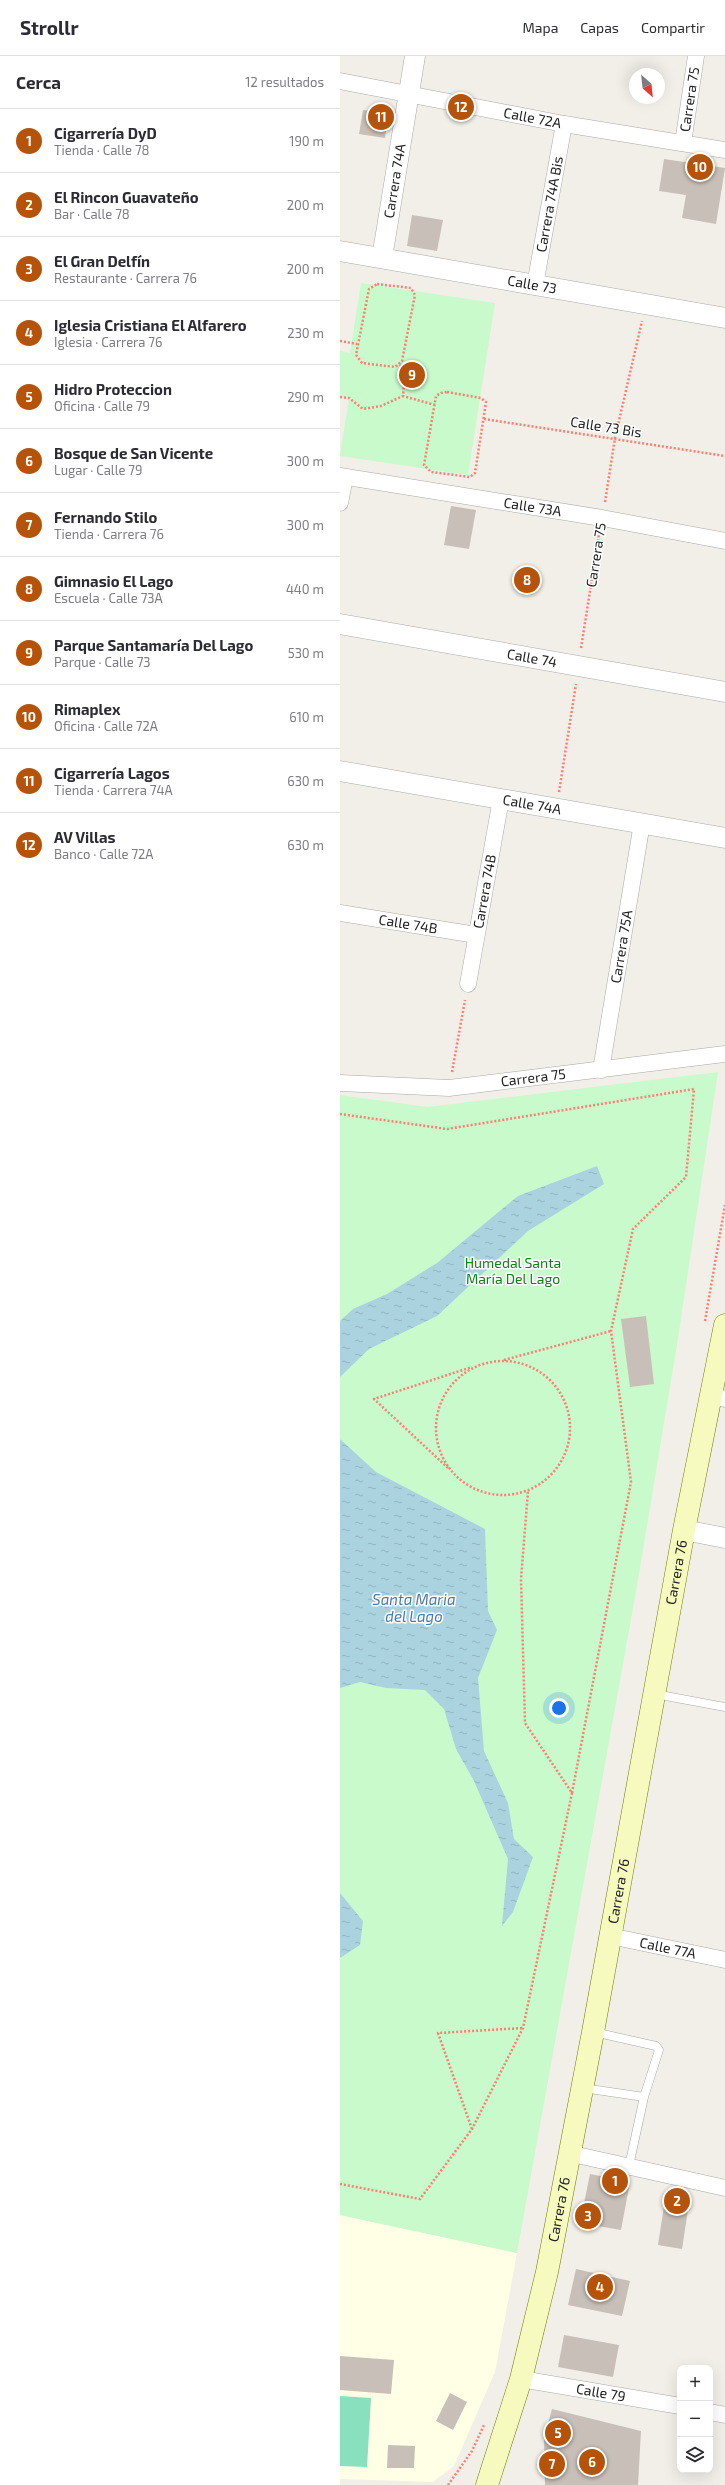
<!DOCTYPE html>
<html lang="es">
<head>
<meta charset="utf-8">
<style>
	:root { --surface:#fff; --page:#f2f2f3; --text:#2b2b33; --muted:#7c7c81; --line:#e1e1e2; --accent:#b45309 }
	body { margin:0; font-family:"Exo 2",sans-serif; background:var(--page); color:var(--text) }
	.controls { position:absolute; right:12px; bottom:12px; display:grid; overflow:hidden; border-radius:8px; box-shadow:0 4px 16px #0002 }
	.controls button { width:36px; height:36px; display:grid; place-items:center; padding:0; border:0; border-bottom:1px solid var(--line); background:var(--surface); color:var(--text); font:20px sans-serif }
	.compass { position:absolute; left:289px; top:12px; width:36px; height:36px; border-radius:50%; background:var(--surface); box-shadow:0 4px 16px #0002; rotate:153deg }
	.you { position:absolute; left:219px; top:1652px; width:14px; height:14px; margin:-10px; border:3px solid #fff; border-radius:50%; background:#1a73e8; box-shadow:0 0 0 6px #1a73e833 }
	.badge { display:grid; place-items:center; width:26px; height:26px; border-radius:50%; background:var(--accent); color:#fff; font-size:13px; font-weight:700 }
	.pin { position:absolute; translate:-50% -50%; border:2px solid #fff; box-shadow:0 1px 4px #0006 }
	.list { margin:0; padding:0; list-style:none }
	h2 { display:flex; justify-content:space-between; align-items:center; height:52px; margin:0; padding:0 16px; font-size:17px }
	h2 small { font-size:13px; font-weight:400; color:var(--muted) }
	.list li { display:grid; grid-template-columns:26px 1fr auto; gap:12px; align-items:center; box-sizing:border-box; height:64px; padding:0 16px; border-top:1px solid var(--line) }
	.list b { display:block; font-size:15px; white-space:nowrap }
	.list p { margin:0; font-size:13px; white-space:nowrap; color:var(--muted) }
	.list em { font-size:13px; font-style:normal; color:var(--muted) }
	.icon { flex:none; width:22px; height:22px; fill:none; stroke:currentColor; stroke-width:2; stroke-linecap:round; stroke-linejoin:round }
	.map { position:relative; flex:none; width:385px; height:2429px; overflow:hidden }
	header { display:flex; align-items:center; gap:24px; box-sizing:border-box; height:56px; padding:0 20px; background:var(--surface); border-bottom:1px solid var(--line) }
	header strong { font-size:19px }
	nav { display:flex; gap:22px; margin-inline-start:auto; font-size:14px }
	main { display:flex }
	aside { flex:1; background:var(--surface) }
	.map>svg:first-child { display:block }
	.education { fill:#ffffe5 }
	.park { fill:#c8facc }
	.pitch { fill:#88e0be }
	.water { fill:url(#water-ripples) }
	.building { fill:#c7bfb8 }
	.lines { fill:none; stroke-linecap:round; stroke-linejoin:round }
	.service-casing { stroke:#a9a9a9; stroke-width:9 }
	.minor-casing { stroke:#a9a9a9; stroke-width:17 }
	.tertiary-casing { stroke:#a9a9a9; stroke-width:21 }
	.secondary-casing { stroke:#707d05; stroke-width:23 }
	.path { stroke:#fa8072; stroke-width:2.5; stroke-dasharray:2 2; stroke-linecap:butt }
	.service { stroke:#fff; stroke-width:8 }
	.minor { stroke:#fff; stroke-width:16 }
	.tertiary { stroke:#fff; stroke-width:20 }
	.secondary { stroke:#f7fabf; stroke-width:22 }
	.labels { text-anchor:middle; stroke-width:3; stroke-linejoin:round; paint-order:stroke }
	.street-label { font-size:14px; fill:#222; stroke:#fff }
	.park-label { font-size:14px; fill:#0c8416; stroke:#fff }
	.water-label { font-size:15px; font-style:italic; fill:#4a7aab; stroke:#fff }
</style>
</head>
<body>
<header>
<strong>Strollr</strong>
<nav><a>Mapa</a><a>Capas</a><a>Compartir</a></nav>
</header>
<main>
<aside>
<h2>Cerca<small>12 resultados</small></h2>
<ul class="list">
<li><span class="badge">1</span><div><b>Cigarrería DyD</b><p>Tienda · Calle 78</p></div><em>190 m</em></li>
<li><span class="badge">2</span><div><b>El Rincon Guavateño</b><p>Bar · Calle 78</p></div><em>200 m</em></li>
<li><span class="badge">3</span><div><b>El Gran Delfín</b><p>Restaurante · Carrera 76</p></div><em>200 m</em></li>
<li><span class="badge">4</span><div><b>Iglesia Cristiana El Alfarero</b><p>Iglesia · Carrera 76</p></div><em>230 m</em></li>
<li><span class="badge">5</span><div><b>Hidro Proteccion</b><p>Oficina · Calle 79</p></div><em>290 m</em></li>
<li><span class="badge">6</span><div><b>Bosque de San Vicente</b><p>Lugar · Calle 79</p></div><em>300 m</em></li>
<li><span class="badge">7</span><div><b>Fernando Stilo</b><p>Tienda · Carrera 76</p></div><em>300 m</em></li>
<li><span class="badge">8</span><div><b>Gimnasio El Lago</b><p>Escuela · Calle 73A</p></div><em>440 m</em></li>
<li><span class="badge">9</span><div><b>Parque Santamaría Del Lago</b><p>Parque · Calle 73</p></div><em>530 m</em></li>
<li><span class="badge">10</span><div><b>Rimaplex</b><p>Oficina · Calle 72A</p></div><em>610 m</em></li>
<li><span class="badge">11</span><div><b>Cigarrería Lagos</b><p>Tienda · Carrera 74A</p></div><em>630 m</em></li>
<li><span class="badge">12</span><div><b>AV Villas</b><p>Banco · Calle 72A</p></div><em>630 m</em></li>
</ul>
</aside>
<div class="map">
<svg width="385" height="2429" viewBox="0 0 385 2429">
	<defs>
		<pattern id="water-ripples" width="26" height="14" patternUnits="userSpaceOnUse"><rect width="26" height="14" fill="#aad3df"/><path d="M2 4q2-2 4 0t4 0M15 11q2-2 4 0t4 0" fill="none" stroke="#92b5bf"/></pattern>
	</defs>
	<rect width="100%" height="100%" fill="#f2efe9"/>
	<path class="education" d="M0,2159l177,38 -22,119 -41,94 -21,16 -93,-3z"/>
	<path class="park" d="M21,227l134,20 -27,172 -128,-19 9,-58 -9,-1v-46l10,2z
		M378,1016l-41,273 -40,241 -120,667 -177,-38v-1120l87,12z"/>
	<path class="pitch" d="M0,2340l31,2 -4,69 -27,-1z"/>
	<path class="water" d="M257,1110l7,18 -76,47 -91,85 -68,33 -29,28v-56l13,-12 34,-15 50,-31 81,-67z
		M0,1383l36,33 109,57 3,82 9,19 -19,48 6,73 24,52 6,36 19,18 -20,55 -11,14 6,-67 -34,-78 -18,-32 -12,-40 -19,-19 -39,-2 -26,-6 -20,6z
		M0,1837l23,28 -3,24 -20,13z"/>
	<path class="building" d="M23,54l25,3 -3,25 -26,-4z
		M324,103l61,9 -9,56 -34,-6 4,-23 -27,-4z
		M72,159l31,5 -6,31 -30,-5z
		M111,450l25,4 -7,39 -25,-4z
		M306,1260l8,68 -24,3 -9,-68z
		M250,2118l40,8 -9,48 -41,-7z
		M326,2137l24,4 -8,52 -24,-4z
		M236,2213l54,12 -8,35 -54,-11z
		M224,2279l55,10 -6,32 -55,-10z
		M0,2300l54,4 -3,34 -51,-4z
		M110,2337l17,9 -14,28 -17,-9z
		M212,2353l89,22 -3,54h-93l-1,-46z
		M48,2389l27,1 -1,22h-27z"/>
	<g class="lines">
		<g class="service-casing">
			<path id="service" d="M315,1638l70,13
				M243,2032l61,9 15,-47 -3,-4 -62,-14
				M289,2110l15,-69"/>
		</g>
		<g class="minor-casing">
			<g id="minor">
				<path id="s1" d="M0,25l224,43 161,26"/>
				<path id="s2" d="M343,87l13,-87"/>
				<path id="s3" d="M195,229l29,-161"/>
				<path id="s4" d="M0,420l262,42 123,23"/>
				<path d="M0,447l5,-26"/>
				<path id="s5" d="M0,857l136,22"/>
				<path id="s6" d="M128,928l33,-185"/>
				<path id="s7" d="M261,1014l41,-247"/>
				<path id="s8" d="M0,1027l109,5 276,-34"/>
				<path d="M370,1340l15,3"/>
				<path id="s9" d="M270,1880l115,24"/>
				<path d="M228,2097l157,35"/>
				<path id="s10" d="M181,2323l159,27"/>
				<path d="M370,2356l15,3"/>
			</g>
		</g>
		<g class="tertiary-casing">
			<g id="tertiary">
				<path id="s11" d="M0,195l385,67"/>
				<path id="s12" d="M42,202l33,-202"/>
				<path id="s13" d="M0,568l385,68"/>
				<path id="s14" d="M0,715l385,67"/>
				<path d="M344,1474l41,8"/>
			</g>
		</g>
		<g class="secondary-casing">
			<g id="secondary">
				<path id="s15" d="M147,2429l34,-106 26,-107 46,-240 91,-502 41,-205"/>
			</g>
		</g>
		<path class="path" d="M37,228l34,4 4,7 -13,66 -7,6 -33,-4 -6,-8 13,-66z
			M0,285l17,3
			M60,309l5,7 -2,24 32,9
			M107,336l34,6 5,4 -11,71 -5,4 -39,-5 -7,-7 12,-69 5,-3z
			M0,341l9,1 14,11 18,-3 22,-10
			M144,363l241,37
			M265,446l10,-64 27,-117
			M241,592l18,-114
			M219,736l17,-108
			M112,1016l13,-72
			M0,1058l107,15 247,-40 -8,88 -53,52 -22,102 20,151 -59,311 -47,-70 -4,-144 7,-88
			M365,1265l20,-116
			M164,1304l107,-29
			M96 1372a67 67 0 1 1 134 0a67 67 0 1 1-134 0Z
			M108,1412l-74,-69 98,-32
			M132,2073l-34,-96 85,-5
			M0,2128l80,15 52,-70 51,-101 49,-235
			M108,2429l24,-34 12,-26"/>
		<use href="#service" class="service"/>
		<use href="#minor" class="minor"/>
		<use href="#tertiary" class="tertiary"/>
		<use href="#secondary" class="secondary"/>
	</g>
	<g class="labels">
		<g class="street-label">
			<text dy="5" stroke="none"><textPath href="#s2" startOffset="44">Carrera 75</textPath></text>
			<text dy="5" stroke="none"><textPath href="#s1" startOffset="196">Calle 72A</textPath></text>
			<text dy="5" stroke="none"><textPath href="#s12" startOffset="78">Carrera 74A</textPath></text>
			<text dy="5" stroke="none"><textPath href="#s3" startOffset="82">Carrera 74A Bis</textPath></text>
			<text dy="5" stroke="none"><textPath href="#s11" startOffset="195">Calle 73</textPath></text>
			<text transform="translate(266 371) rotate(9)" y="5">Calle 73 Bis</text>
			<text dy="5" stroke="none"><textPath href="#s4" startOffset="195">Calle 73A</textPath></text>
			<text transform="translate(256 499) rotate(-81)" y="5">Carrera 75</text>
			<text dy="5" stroke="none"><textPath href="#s13" startOffset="195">Calle 74</textPath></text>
			<text dy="5" stroke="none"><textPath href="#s14" startOffset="195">Calle 74A</textPath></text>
			<text dy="5" stroke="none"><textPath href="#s6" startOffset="94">Carrera 74B</textPath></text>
			<text dy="5" stroke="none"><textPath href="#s5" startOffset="69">Calle 74B</textPath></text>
			<text dy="5" stroke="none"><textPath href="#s7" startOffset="125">Carrera 75A</textPath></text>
			<text dy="5" stroke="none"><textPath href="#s8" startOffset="194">Carrera 75</textPath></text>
			<text dy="5" stroke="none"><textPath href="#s15" startOffset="933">Carrera 76</textPath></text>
			<text dy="5" stroke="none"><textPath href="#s15" startOffset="609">Carrera 76</textPath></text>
			<text dy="5" stroke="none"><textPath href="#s9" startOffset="59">Calle 77A</textPath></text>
			<text dy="5" stroke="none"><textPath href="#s15" startOffset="285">Carrera 76</textPath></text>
			<text dy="5" stroke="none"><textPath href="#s10" startOffset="81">Calle 79</textPath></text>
		</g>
		<g class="park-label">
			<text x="173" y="1212">Humedal Santa<tspan x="173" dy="16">María Del Lago</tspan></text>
		</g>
		<g class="water-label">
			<text x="74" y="1549">Santa Maria<tspan x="74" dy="17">del Lago</tspan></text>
		</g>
	</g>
</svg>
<div class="controls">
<button>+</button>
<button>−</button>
<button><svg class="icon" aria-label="layers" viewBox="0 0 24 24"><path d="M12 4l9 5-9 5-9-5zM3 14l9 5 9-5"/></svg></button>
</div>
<svg class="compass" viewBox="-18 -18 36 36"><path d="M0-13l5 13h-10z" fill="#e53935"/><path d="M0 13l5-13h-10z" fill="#7c7c81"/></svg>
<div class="you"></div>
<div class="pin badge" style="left:275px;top:2125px">1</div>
<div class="pin badge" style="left:337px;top:2145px">2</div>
<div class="pin badge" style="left:248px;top:2160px">3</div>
<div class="pin badge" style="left:260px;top:2231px">4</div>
<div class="pin badge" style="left:218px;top:2377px">5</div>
<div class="pin badge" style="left:252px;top:2406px">6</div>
<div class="pin badge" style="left:212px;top:2408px">7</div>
<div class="pin badge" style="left:187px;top:524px">8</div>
<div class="pin badge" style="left:72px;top:319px">9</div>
<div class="pin badge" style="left:360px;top:111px">10</div>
<div class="pin badge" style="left:41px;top:61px">11</div>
<div class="pin badge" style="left:121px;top:51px">12</div>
</div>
</main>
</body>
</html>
